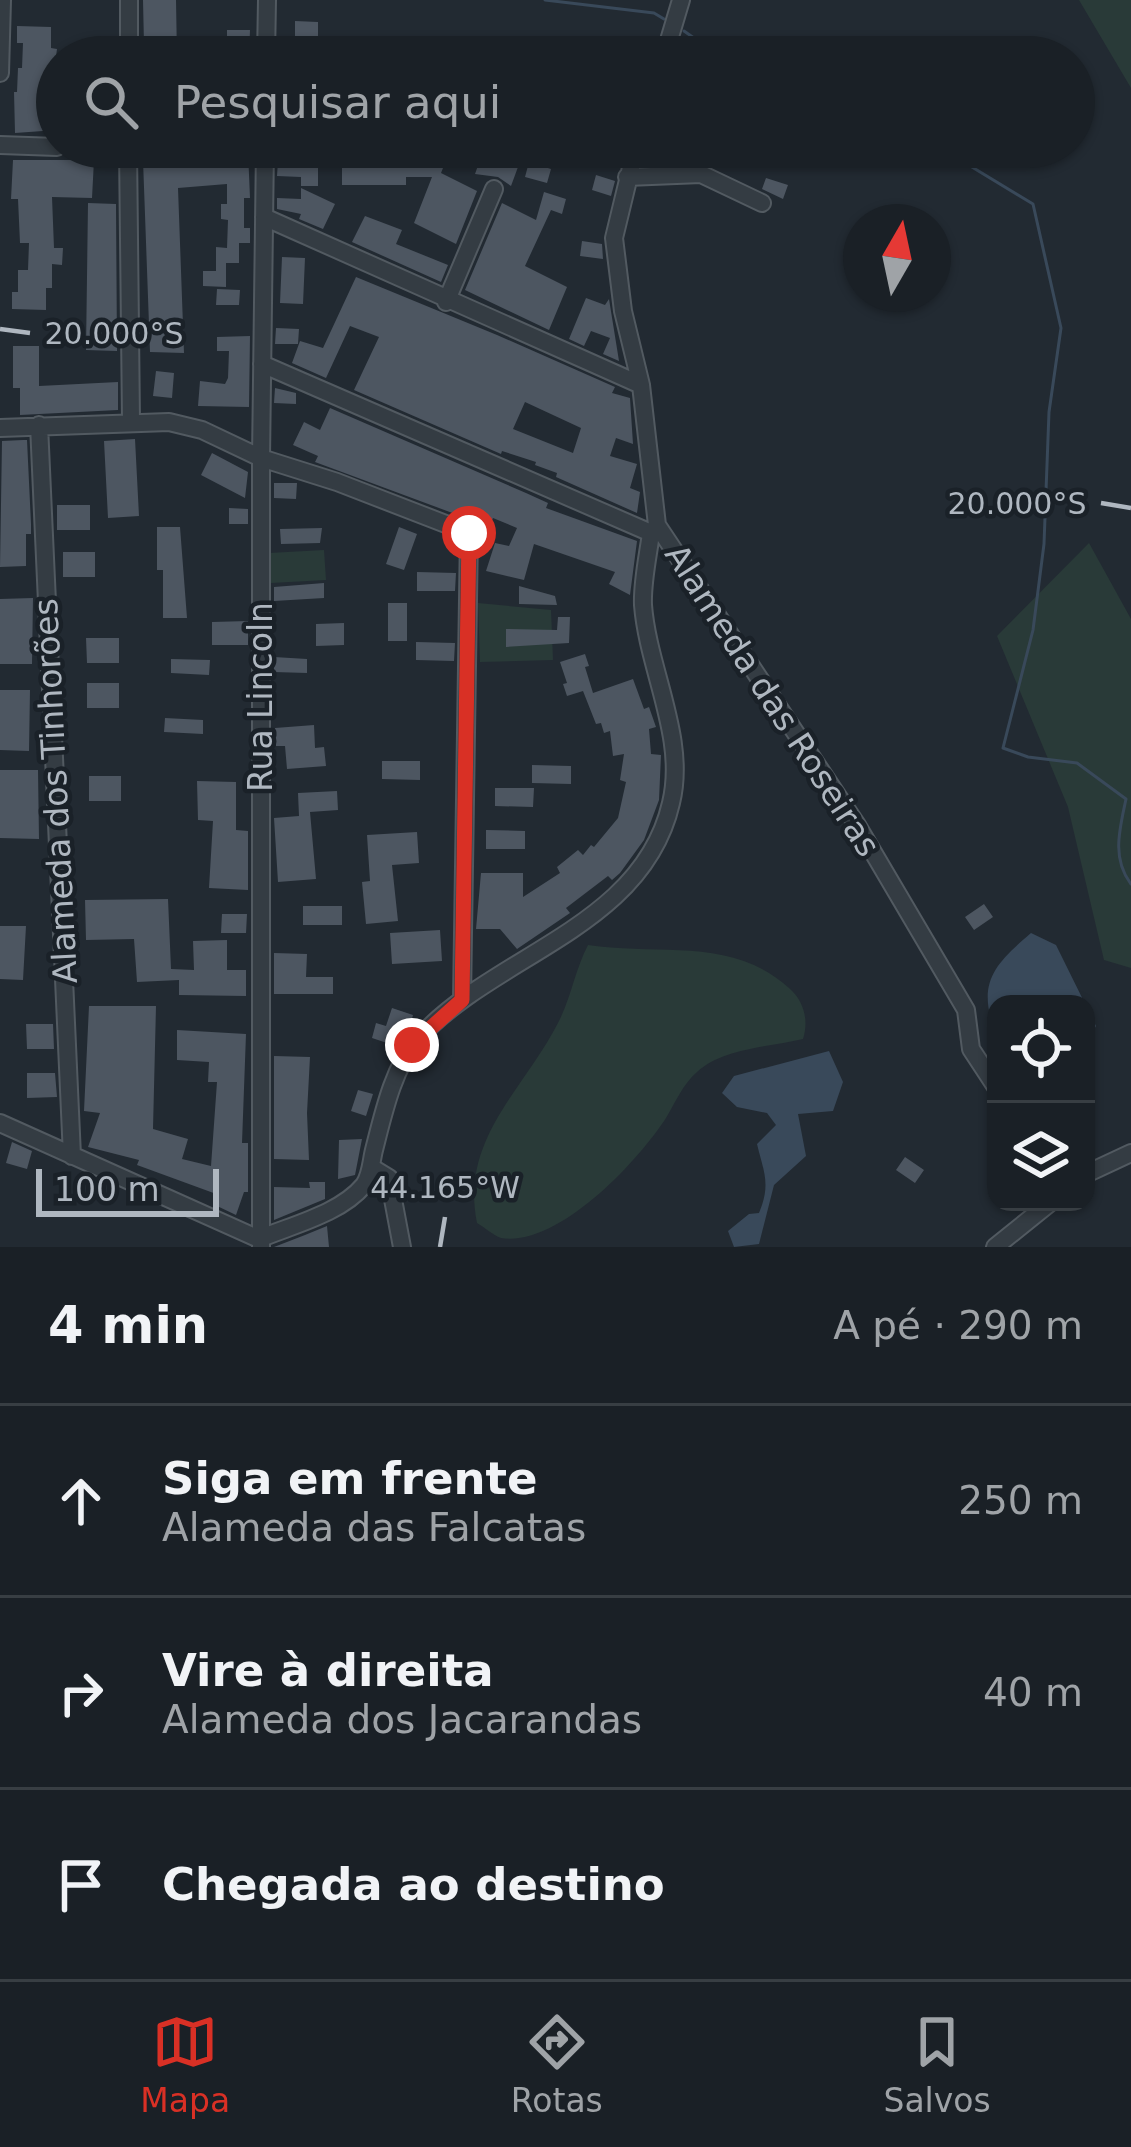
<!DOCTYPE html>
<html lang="pt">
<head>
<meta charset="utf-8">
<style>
	:root { --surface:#1a2026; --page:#23282e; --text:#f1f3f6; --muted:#9fa3a7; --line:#383e43; --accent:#d93025 }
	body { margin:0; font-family:"DejaVu Sans",sans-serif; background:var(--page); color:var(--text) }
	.controls { position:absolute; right:36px; bottom:36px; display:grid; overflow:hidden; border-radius:24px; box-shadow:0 3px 9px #0004 }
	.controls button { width:108px; height:108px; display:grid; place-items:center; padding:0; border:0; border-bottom:3px solid var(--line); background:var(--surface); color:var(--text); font:60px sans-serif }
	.compass { position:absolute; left:843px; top:204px; width:108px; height:108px; border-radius:50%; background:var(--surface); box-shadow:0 3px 9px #0004; rotate:9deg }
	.scale { position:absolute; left:36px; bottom:30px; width:183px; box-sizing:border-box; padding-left:12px; border:6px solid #afb7c0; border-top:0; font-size:33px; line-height:42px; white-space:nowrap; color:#afb7c0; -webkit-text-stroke:9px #1a2128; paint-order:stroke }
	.stop { position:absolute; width:36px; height:36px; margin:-27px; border:9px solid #d93025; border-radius:50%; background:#fff }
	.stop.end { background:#d93025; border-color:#fff; box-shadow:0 3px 12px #0008 }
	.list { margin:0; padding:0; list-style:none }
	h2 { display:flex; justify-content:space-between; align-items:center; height:156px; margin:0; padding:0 48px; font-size:51px }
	h2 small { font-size:39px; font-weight:400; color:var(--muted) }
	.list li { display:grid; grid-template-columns:78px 1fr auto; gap:36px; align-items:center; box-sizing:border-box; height:192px; padding:0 48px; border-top:3px solid var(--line) }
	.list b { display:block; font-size:45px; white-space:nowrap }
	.list p { margin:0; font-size:39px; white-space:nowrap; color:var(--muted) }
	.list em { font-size:39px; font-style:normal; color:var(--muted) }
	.icon { flex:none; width:66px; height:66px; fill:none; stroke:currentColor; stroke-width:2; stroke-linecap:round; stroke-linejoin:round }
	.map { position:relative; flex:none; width:1131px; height:1247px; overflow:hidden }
	.search { position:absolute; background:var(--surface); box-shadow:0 3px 9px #0004; left:36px; right:36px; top:36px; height:132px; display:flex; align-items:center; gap:30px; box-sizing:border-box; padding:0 42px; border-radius:66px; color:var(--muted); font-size:45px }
	.sheet { height:732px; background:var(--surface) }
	nav { display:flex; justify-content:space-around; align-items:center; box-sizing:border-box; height:168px; border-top:3px solid var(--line); background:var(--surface); font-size:33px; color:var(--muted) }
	nav a { display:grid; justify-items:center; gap:6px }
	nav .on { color:var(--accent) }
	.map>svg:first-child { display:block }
	.green { fill:#293a38 }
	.water { fill:#39495a }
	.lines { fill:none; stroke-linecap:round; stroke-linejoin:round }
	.stream { stroke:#39495a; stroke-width:3 }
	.building { fill:#4d5661; fill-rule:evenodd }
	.minor-casing { stroke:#525a61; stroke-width:20 }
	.minor { stroke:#343c43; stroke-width:16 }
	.route { stroke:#d93025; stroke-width:15 }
	.ticks { fill:none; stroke:#afb7c0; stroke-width:4.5 }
	.labels { text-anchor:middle; stroke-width:9; stroke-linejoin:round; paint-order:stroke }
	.street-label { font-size:33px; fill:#afb7c0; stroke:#1a2128 }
	.ticks-label { font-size:30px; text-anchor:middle; fill:#afb7c0; stroke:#1a2128; stroke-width:9; stroke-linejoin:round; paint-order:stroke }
</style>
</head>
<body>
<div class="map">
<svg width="1131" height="1247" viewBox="0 0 1131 1247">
	<rect width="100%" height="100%" fill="#222a32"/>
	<path class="green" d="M1079,0h52v88z
		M1089,543l42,76v349l-27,-8 -36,-153 -71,-171z
		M324,550l2,30 -55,3 -2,-30z
		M478,603l73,7 2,50 -73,2z
		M588,945c71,11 144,-9 201,43 15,13 20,32 14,51 -33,8 -80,9 -106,33 -14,12 -22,31 -31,46 -28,43 -107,129 -165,120 -8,-3 -17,-11 -24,-15 -17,-84 46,-132 81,-200 13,-25 17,-53 30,-78z"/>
	<path class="water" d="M1031,933l25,12 40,81 -10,17v-39h-90v30c-20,-51 -2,-69 35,-101z
		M829,1051l14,31 -10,29 -35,3 8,42 -32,29 -15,59 -25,3 -6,-16 21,-17 10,-1c12,-29 5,-40 -2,-69l19,-19 -9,-12 -30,-6 -15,-14 12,-17z"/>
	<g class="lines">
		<path class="stream" d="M545,0l109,13 10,6
			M684,31l37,26
			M939,147l94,57 28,124 -12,84 -5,132 -11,86 -30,118 25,9 49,6 49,36c-6,29 -15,59 5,85"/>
	</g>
	<path class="building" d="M143,0h33l1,57h-29v-12h-4z
		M295,21l23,1v15l-23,-1z
		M17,26l34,1v21l6,1 -6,44h6v37l-42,3 -1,-41h3l1,-24h4l1,-25h-6z
		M227,30h23l-1,27h-16v-12h-6z
		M567,147l23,2 -4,14 -22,-6z
		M235,151h13l2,47h-6v30h6v15h-11v20h-13v24l-23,-1v-15h13v-24l11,1 1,-28 -7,-1v-15h6v-20l-49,4 6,165 -34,-1 -7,-192h80z
		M410,151h17v9l16,8 -2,5 36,18 -21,53 -42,-21 18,-46h-26v8h-64v-27h68z
		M301,157h17v29h-17v-9l-24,-1 1,-15h23z
		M481,157l37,10 -7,19 -13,-9 -23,-3z
		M13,160h81l-2,38 -40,-1 2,51h9l-1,17 -10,-1v24h-6v22l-34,-1v-17h6v-22h10l1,-27h-9l-2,-44h-7z
		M529,162l22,7 -4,14 -22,-6z
		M596,175l19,6 -4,15 -19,-6z
		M766,178l22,7 -5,14 -21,-10z
		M301,188l34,16 -12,25 -24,-10 2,-5 -24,-5v-11l24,1z
		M544,192l22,7 -4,15 -11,-4 -26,56 42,21 -18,43 -84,-40 37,-87 34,17z
		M88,203l28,1 1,147 -31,-1z
		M365,216l37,14 -6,14 52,21 -7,17 -89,-40z
		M582,241l20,3 1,15 -23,-3z
		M282,257l23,1 -2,46 -23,-1z
		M356,277l141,58 118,52 -3,6 18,5 3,46 -17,-6 -6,18 27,8 -7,24 10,4 -3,21 -81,-36 1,-4 -22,-8 1,-3 -34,-11 -1,3 -147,-64 25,-53 -29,-11 -24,52 -34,-15 8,-22 23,7zM525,402l56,26 -8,25 -60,-24z
		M217,289l23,1 -1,15h-23z
		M586,298l19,7 4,-6 10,62 -16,-7 7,-16 -19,-7 -7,15 -15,-7z
		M276,328l23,1 -1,15h-23z
		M250,336l-1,71 -51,-1 2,-25 25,3 3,-6 1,-27h-12v-14z
		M13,346h26v40l79,-4v28l-98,5v-27h-7z
		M156,371l18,2 -2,25 -19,-2z
		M275,388l21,5v11l-22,-1z
		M330,408l196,85 22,10 -2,5 91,33 -7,54 -21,-11 6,-12 -81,-28 -10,36 -38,-9 9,-28 14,3 8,-18 -24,-10 -5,12 -14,-9 -159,-59 3,-6 -25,-11 11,-23 16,8z
		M135,439l4,77 -31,2 -4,-77z
		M23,440h4l4,84v10h-5v32l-26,1 2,-126z
		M212,453l36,19 -3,26 -44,-23z
		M274,483h23l-1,16 -22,-1z
		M57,505h33v25h-33z
		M229,508l19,1v15h-19z
		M157,527h23l7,91h-24v-48h-6z
		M399,527l18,7 -13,36 -18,-6z
		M322,528l-2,15 -39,1 -1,-15z
		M63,552h32v25h-32z
		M417,572l39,1 -1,18h-38z
		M324,583v15l-50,3v-14z
		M519,586l36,10 2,9 -38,-1z
		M33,598l-1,66h-32v-65z
		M388,603h19v38h-19z
		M558,617h12l-1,26 -63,4v-18l51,1z
		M248,621v24h-36v-23z
		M344,623v22l-28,1v-22z
		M86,638h33v25h-32z
		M416,642l39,1 -1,18 -38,-1z
		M585,654l4,12 -4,1 8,26 40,-14 11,30 5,-2 7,20 -7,2 2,25 10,1 -2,45 -15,40 -24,33 -8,7 -4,-4 -42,32 4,5 -53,36 -17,-20h-24l5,-56h42v24l37,-24 -3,-6 21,-17 5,5 8,-10 3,2 24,-29 8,-36 -6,-2 4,-26 -11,2 -3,-25 -6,2 -3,-10 -5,1 -13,-33 -16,5 -4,-12 4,-1 -7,-21z
		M274,657l33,2v14l-33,-1z
		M171,659l39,1 -1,15 -38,-2z
		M87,683h32v25h-32z
		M0,690h30l-1,61 -29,-1z
		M165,718l38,2v14l-39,-2z
		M314,725l1,23 9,-1 2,19 -39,3 -2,-23h-9l-1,-18z
		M382,761h38v19l-38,-1z
		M532,765l39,1v18l-39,-1z
		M0,770h38l1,69 -39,-1z
		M89,776h32v25h-32z
		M197,781l39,1v48l12,1v59l-39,-2 4,-67 -15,-1z
		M495,788h39l-1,19 -38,-1z
		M337,791l1,19 -28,2 6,67 -38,3 -4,-64 25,-2 -1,-23z
		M486,830l39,1v18h-39z
		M417,832l2,31 -27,2 6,56 -32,3 -4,-42 8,-1 -3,-46z
		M168,899l3,70 23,1 -1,-29 34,-1v30h19v26l-67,-1v-15l-42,2 -3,-43 -48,1 -1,-40z
		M984,904l9,13 -19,13 -9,-13z
		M303,906h39v19h-39z
		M222,914h25l-1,19h-25z
		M0,926h26l-3,54 -23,-1z
		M440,930l2,31 -50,3 -2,-31z
		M274,953l33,1 -1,23h27v17h-59z
		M89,1006h67l-3,123 35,10 -6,20 29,7 6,-84h-9l1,-20 -32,-2v-30l69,4 -4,109h6v49h-4l-8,23 -21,-10 4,-10 -82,-30 2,-5 -51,-13 12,-34 -16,-2z
		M392,1008l21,7 -4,15 -10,-3 -6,18 -21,-7 4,-15 10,3z
		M26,1024h27l1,25h-27z
		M274,1056l36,1 -3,56 2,47 -35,-1z
		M27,1073h28l2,24 -30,1z
		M358,1090l15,4 -7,22 -15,-5z
		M362,1139l-7,36 -17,4 1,-39z
		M12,1142l20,9 -5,18 -21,-6z
		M905,1157l19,13 -9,13 -19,-13z
		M309,1182h16v17l-51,21v-33l36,1z
		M327,1226l2,21h-55l31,-12z"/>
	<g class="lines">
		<g class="minor-casing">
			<path id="minor" d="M129,57v-57
				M266,57l1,-57
				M664,57l17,-57
				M0,73l2,-73
				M0,145l57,2
				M72,147h151
				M128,147l3,274
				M636,147l-22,91 9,73 18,74 16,140 200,300 109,185 5,39 25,38
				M627,177l74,-3 61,29
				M264,217l377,168
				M446,302l48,-113
				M262,364l389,169 5,-6
				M39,425l33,731
				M0,428l169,-6 33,8 59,28 76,24 132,51 -7,467
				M0,1123l259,116c33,-14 81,-25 105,-54 7,-10 7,-23 10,-35 9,-35 19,-82 43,-110 76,-86 225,-111 254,-237 16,-65 -23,-133 -28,-198 -1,-23 5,-49 8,-72
				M371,1167l18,11 13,69
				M1086,1174l45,-21
				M261,1246v-788l4,-311
				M995,1247l56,-45"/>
		</g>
		<use href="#minor" class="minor"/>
	</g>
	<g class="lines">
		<path class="route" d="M412,1045l50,-45 7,-467"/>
	</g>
	<path class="ticks" d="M0,329l30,4M1101,503l30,5M440,1247l5,-30"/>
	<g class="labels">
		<g class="street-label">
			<text transform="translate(260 697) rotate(-90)" y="12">Rua Lincoln</text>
			<text transform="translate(773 700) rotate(57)" y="12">Alameda das Roseiras</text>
			<text transform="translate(55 791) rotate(-93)" y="12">Alameda dos Tinhorões</text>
		</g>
	</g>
	<g class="ticks-label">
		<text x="114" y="344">20.000°S</text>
		<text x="1017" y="514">20.000°S</text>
		<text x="445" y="1198">44.165°W</text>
	</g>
</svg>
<div class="controls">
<button><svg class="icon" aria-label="locate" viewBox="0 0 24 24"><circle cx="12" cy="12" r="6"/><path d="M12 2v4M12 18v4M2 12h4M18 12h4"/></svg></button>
<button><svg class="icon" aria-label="layers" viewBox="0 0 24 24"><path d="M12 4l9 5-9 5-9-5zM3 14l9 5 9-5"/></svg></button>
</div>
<svg class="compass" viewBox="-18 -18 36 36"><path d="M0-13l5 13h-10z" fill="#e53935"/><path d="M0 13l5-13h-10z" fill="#9fa3a7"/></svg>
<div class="scale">100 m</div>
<div class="stop" style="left:469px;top:533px"></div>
<div class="stop end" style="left:412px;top:1045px"></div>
<div class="search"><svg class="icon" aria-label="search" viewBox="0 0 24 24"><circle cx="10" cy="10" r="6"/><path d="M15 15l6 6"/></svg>Pesquisar aqui</div>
</div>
<section class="sheet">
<h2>4 min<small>A pé · 290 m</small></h2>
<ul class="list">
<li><svg class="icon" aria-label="ahead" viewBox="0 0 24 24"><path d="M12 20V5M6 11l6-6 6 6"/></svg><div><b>Siga em frente</b><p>Alameda das Falcatas</p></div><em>250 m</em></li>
<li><svg class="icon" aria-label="right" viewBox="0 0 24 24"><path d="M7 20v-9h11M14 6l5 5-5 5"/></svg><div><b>Vire à direita</b><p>Alameda dos Jacarandas</p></div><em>40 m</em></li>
<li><svg class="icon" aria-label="arrive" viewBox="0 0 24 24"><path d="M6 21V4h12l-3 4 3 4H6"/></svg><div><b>Chegada ao destino</b></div></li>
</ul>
</section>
<nav>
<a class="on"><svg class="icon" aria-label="map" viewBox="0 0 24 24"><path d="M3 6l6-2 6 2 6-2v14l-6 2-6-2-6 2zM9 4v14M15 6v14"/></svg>Mapa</a>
<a><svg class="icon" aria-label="directions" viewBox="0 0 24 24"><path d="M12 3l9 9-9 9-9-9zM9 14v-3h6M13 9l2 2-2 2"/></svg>Rotas</a>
<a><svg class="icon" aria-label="saved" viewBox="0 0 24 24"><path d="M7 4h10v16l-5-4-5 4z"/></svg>Salvos</a>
</nav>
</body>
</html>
